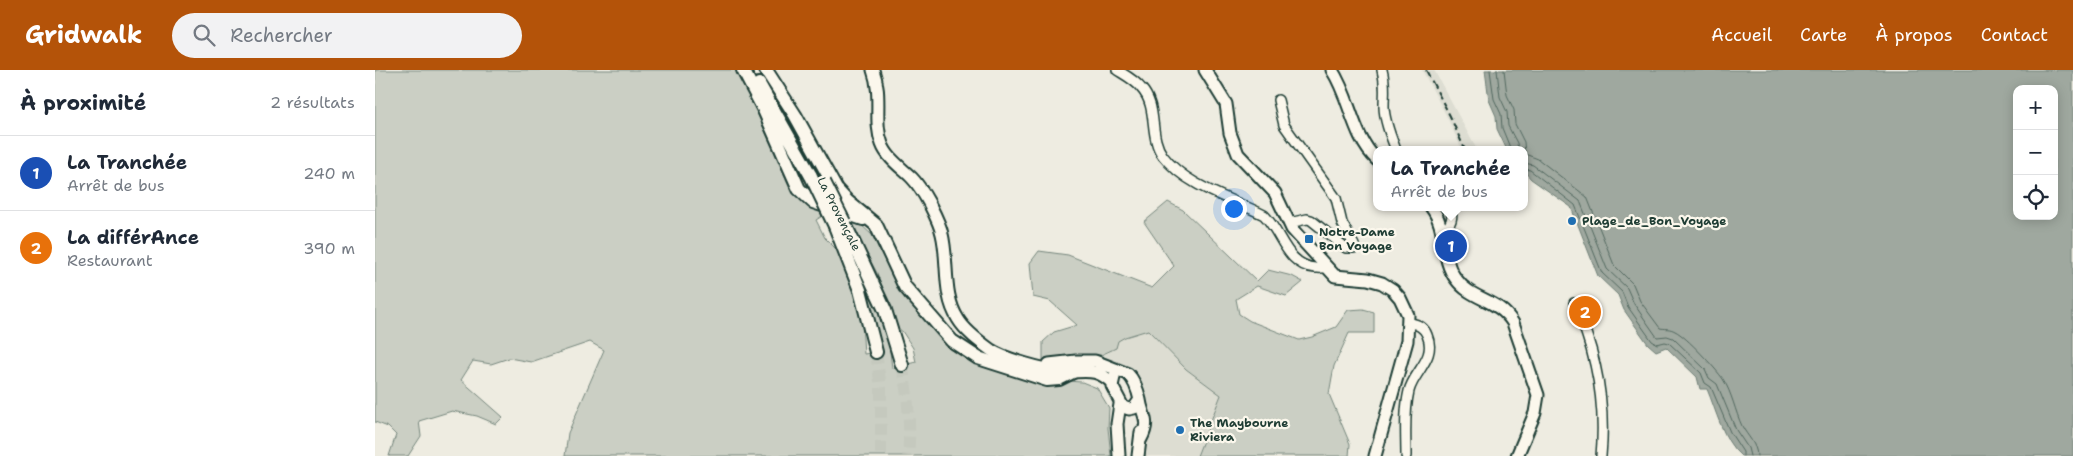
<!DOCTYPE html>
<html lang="fr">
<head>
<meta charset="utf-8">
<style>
	:root { --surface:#fff; --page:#f2f2f3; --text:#1f2937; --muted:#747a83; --line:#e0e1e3; --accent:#b45309 }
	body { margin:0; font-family:"Shantell Sans",sans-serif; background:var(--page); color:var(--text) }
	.controls { position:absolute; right:15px; top:15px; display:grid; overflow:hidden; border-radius:10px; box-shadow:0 2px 12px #0003 }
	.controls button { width:45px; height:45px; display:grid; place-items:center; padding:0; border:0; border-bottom:1px solid var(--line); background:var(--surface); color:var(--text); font:25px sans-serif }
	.you { position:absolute; left:858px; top:138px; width:18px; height:18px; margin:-12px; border:4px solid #fff; border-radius:50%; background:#1a73e8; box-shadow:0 0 0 8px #1a73e833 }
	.badge { display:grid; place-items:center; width:32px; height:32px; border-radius:50%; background:var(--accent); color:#fff; font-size:16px; font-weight:700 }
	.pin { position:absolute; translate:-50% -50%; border:2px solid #fff; box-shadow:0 1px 5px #0006 }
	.popup { position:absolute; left:998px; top:76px; width:155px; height:65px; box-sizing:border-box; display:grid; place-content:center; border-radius:10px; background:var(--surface); filter:drop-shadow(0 1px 4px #0005); font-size:16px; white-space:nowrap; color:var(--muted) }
	.popup b { font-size:19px; color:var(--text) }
	.popup::after { content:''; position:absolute; left:50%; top:100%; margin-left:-10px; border:10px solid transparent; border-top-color:var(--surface) }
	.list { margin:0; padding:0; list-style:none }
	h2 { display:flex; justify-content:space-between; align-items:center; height:65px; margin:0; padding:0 20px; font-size:21px }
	h2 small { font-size:16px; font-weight:400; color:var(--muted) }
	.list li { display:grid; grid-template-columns:32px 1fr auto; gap:15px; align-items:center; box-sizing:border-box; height:75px; padding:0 20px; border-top:1px solid var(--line) }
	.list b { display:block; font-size:19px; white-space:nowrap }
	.list p { margin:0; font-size:16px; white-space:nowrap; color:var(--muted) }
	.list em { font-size:16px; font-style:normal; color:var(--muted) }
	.icon { flex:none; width:28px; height:28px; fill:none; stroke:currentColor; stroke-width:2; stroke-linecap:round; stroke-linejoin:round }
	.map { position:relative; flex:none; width:1698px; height:386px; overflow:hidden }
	header { display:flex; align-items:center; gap:30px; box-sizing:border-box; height:70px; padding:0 25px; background:var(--accent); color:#fff }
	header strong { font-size:24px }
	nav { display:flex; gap:28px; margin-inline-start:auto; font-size:18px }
	.search { width:350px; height:45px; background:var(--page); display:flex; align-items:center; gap:12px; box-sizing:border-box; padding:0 18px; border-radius:28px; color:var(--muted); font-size:19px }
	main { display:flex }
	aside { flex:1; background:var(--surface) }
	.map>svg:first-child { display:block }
	.built { fill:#ddddd2 }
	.green { fill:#cbcfc4; stroke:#75867c }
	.water { fill:#9fa89f; stroke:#6c7d74; fill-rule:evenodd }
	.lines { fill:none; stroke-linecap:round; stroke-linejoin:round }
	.shore { stroke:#52685f; stroke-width:1 }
	.highway-tunnel { stroke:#c5c9be; stroke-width:12; stroke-dasharray:12 6; stroke-linecap:butt }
	.minor-casing { stroke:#1f3d34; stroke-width:12 }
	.major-casing { stroke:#1f3d34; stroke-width:15 }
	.highway-casing { stroke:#1f3d34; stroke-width:16 }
	.minor { stroke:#fbf7ec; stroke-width:9 }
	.major { stroke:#fbf7ec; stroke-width:11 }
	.highway { stroke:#fbf7ec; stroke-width:12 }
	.rail { stroke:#1f3d34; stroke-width:2; stroke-dasharray:8 4; stroke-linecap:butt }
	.highway-bridge-casing { stroke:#1f3d34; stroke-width:16; stroke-linecap:butt }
	.highway-bridge { stroke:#fbf7ec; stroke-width:12 }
	.poi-dot { fill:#1f6fb2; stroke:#fbf7ec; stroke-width:2 }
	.labels { text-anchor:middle; stroke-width:4.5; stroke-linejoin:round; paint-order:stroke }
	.street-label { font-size:12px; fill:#1f3d34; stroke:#fbf7ec }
	.poi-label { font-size:12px; font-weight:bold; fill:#1f3d34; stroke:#fbf7ec; text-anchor:start }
</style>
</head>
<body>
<header>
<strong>Gridwalk</strong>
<div class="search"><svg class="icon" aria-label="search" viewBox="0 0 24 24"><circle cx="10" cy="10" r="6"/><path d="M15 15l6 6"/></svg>Rechercher</div>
<nav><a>Accueil</a><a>Carte</a><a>À propos</a><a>Contact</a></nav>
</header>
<main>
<aside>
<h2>À proximité<small>2 résultats</small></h2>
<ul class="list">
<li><span class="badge" style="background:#1a4fb4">1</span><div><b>La Tranchée</b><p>Arrêt de bus</p></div><em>240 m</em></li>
<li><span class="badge" style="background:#e8710a">2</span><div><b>La différAnce</b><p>Restaurant</p></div><em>390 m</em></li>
</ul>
</aside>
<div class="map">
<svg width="1698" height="386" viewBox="0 0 1698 386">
	<rect width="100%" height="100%" fill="#eeece1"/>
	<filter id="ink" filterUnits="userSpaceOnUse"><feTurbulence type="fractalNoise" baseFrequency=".02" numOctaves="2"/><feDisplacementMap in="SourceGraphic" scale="10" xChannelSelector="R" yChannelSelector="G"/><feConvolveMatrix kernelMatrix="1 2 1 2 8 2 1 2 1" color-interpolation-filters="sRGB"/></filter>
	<g filter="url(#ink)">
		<path class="built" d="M1047,0h12l43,80h-15l-16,-35z
			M773,260l38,39 35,26 -24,61h-55l2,-64 -11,-21 -32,-16 7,-2 10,-12 7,-4z"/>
		<path class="green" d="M0,0h363l52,118 13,13 17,7 4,7 -8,5 9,18 16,16 16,42 5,27 2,31 18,-3 -16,-60 -19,-50 27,55 14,40 4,32 24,-6 -3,-14 -11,-17h-3l-22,-58 -28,-53 10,3 13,12 27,54 6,10 41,42 121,40 15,1 15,6 12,20 -1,20 3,28h-546l3,-23 36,-83 -14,-8 -59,20 -22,-4 -18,6 -18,-3 -12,19 42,37 -7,7 -19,-8 -25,-5 -33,10 2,15 -13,20h-19l7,-21 -8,-8 -13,-5z
			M793,132l15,8 74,71 11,-11 24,6 11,6 -17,14 -29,-10 -21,13 3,15 11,7 49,19 13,-3 24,-10 12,-17 15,-1 11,3v21h-25l-15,33 -5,28 21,50 -1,12h-152l24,-61 -35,-26 -38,-39 -23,7 -7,4 -2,7 -15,7 -58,6v-19l11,-10 23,-7 -27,-24 -17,-4 -3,-34 9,-12 29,4 84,33 22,-22 -30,-44z"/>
		<path class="water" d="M1110,0h588v386h-332c-18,-15 -25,-46 -34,-67h-7l-3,-12 -31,-30 -10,4 -8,-7 -24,-34 -6,-15 -20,-19 -27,-69 -40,-28 -6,-7v-22h-18l-10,-21 -1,-13 -7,-16zM1642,19h37v127h-37z"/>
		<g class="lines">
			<path class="shore" d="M1115,0l4,29 7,15 1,14 9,22
				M1122,0l3,27 7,15 1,14 9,17 1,7
				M1129,0l3,25 7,15 1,14 9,18 1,12 13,5 49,38 27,68 19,19 7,17 20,27c5,1 10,0 15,3 11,5 41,38 48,48 9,14 12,32 19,47 5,10 15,18 15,30
				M1150,93l8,2 47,36 27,68 20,19 7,16 23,33 10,-1 6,2 32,31 4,9 8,6 19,46 12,18 2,8
				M1150,99l5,1 45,35 27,68 20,19 6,15 24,34 5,3 8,-2 4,1 32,30 4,10 6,4 19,45 13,20v4"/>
			<path class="highway-tunnel" d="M501,282l5,36v68
				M527,295c6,30 9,61 6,91"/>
			<g class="minor-casing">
				<path id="minor" d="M742,0c8,5 18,10 24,18 18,19 7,48 22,68 24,31 68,42 101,59 18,18 22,50 51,53 4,0 7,1 11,-1
					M1007,0c4,15 2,22 2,36 0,14 7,31 12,44
					M903,30l6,25 52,73 6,25 12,22v3h-8l-35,-28 -4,-1 -18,4
					M1067,161c9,-5 12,-14 8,-24
					M1199,233c22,48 32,100 27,153
					M1031,386c0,-21 -2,-44 3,-65 5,-20 28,-33 18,-56 -3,-8 -9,-11 -17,-12"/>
			</g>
			<g class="major-casing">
				<path id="major" d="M498,0c10,27 0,51 9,74 5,14 20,24 30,34 7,7 12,16 17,25 5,10 11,21 13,31 7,28 0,60 16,85 7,12 22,23 33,31 13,9 55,20 72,22 20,1 33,-6 49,11
					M830,0l21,34 4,29 8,21 37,39 17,36 43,47 33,3 14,4 11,7 7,8 8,17 -1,26 -32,115
					M957,0c19,29 20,66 45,90
					M1056,137c17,21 9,52 25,72 16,22 42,19 57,44l25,72 -3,18 -18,43
					M674,294l27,-3h19l33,13c6,6 10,17 12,26 2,16 11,20 1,39
					M739,307l-2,9 11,21 6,2 5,-1 5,-7
					M744,386l-2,-32 3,-20
					M763,386l3,-24"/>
			</g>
			<g class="highway-casing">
				<path id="highway" d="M368,0l21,40 35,79 14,13 50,17
					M391,0l29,45 41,74 11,12 29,24 29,62 47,54 26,17 69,22 12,-1 16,-8
					M384,14l52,92
					M469,152l41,88 17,55
					M460,156l25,64 16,62"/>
			</g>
			<use href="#minor" class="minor"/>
			<use href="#major" class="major"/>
			<use href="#highway" class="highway"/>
			<path class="rail" d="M1051,0l24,46 15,34"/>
			<g class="highway-bridge-casing">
				<path id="highway-bridge" d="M436,106l24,50
					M449,112l20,40"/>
			</g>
			<use href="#highway-bridge" class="highway-bridge"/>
		</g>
	</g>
	<g class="poi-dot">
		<circle cx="1197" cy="151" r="5"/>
		<rect x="929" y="164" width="10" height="10" rx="2.5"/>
		<circle cx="805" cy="360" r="5"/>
	</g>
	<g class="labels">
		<g class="street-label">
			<text transform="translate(464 144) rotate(63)" y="4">La Provençale</text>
		</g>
		<g class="poi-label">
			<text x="1207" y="155">Plage_de_Bon_Voyage</text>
			<text x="944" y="166">Notre-Dame<tspan x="944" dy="14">Bon Voyage</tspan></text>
			<text x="815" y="357">The Maybourne<tspan x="815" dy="14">Riviera</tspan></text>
		</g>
	</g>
</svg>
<div class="controls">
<button>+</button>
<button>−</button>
<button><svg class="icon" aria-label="locate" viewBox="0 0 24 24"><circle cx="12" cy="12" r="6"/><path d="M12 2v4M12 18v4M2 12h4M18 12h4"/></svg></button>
</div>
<div class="you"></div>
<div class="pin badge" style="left:1076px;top:176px;background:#1a4fb4">1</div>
<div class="popup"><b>La Tranchée</b>Arrêt de bus</div>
<div class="pin badge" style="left:1210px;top:242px;background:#e8710a">2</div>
</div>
</main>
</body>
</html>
